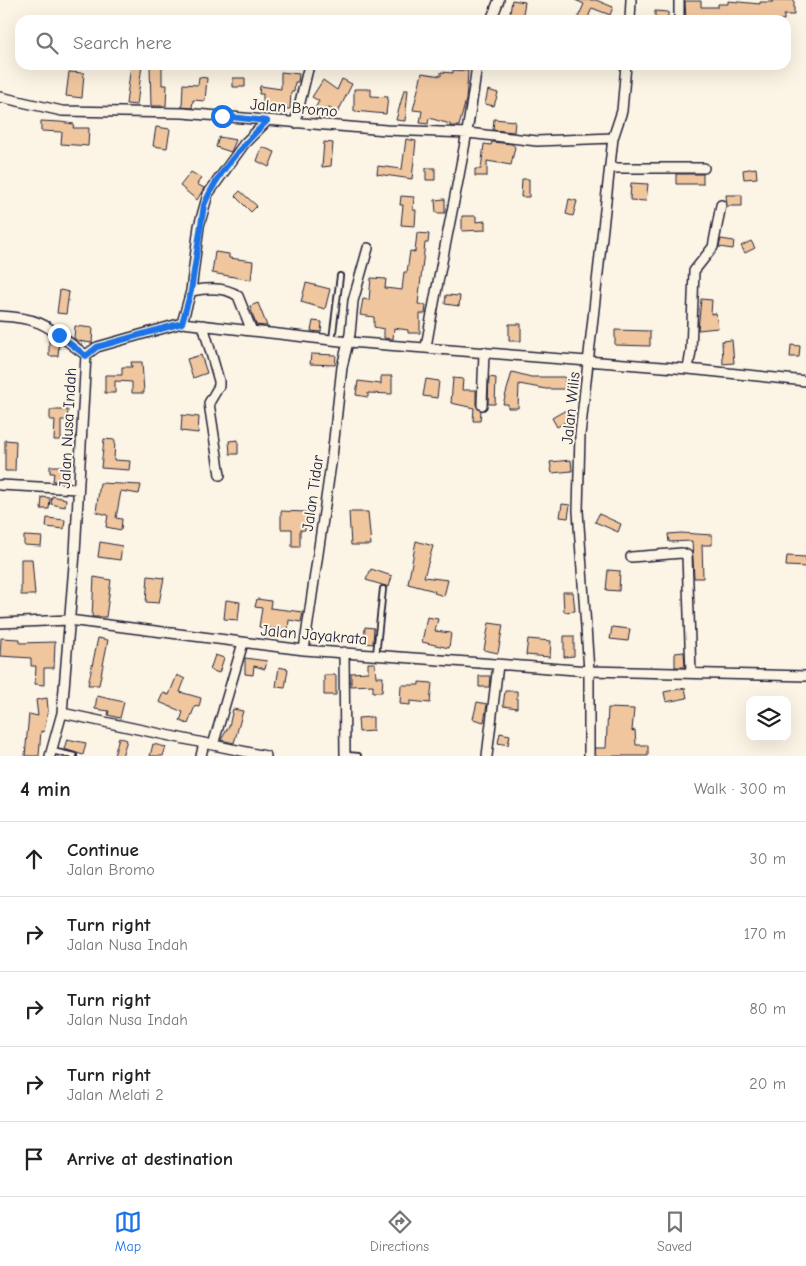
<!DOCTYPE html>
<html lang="en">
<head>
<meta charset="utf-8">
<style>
	:root { --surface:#fff; --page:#f6f6f6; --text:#222; --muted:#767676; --line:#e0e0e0; --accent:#1a73e8 }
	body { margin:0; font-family:"Comic Neue",sans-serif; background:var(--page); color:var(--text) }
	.controls { position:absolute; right:15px; bottom:15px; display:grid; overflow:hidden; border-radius:10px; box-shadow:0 5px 20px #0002 }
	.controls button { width:45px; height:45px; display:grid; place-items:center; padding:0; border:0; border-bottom:1px solid var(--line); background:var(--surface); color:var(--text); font:25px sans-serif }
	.stop { position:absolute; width:15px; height:15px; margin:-11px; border:4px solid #1a73e8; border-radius:50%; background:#fff }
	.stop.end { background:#1a73e8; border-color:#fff; box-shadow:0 1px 5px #0008 }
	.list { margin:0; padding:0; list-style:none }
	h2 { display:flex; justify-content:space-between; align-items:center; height:65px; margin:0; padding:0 20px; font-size:21px }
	h2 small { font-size:16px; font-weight:400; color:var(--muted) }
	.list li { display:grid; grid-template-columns:32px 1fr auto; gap:15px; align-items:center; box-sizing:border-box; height:75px; padding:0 20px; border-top:1px solid var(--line) }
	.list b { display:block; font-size:19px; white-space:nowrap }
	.list p { margin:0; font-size:16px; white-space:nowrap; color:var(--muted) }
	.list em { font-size:16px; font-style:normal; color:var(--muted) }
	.icon { flex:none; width:28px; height:28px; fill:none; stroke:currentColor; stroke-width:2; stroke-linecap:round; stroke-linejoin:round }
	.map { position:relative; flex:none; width:806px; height:756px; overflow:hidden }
	.search { position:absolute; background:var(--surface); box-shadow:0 5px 20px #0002; left:15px; right:15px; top:15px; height:55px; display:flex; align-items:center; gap:12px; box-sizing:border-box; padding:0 18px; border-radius:15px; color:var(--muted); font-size:19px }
	.sheet { height:440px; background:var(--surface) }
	nav { display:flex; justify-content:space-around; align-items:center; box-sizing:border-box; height:70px; border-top:1px solid var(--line); background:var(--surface); font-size:14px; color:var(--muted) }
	nav a { display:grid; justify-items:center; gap:2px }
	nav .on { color:var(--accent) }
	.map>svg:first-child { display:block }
	.building { fill:#f0c69f; stroke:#22223b }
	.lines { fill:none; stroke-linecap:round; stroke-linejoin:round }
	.lane-casing { stroke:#22223b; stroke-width:8 }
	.street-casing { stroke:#22223b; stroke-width:12 }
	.lane { stroke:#fcf5e5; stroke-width:4.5 }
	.street { stroke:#fcf5e5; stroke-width:9 }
	.route { stroke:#1a73e8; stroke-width:6 }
	.labels { text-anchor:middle; stroke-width:4; stroke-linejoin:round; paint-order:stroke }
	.street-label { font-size:16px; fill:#22223b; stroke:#fcf5e5 }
</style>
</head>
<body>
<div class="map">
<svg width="806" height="756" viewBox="0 0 806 756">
	<rect width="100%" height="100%" fill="#fcf5e5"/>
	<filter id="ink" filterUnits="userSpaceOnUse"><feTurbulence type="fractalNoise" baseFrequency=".02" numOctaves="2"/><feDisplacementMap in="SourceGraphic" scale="10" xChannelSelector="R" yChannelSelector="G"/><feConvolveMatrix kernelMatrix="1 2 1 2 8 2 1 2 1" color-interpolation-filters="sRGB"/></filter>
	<g filter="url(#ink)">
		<path class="building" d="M512,0l13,2 -3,18h-13z
			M575,0h21l17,7 -3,8 -18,-7 -5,12h-10l7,-16z
			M773,0h21v15h-10v5h-98l-1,-19h16v6h17v-3h10v-3l32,3v-2h13z
			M655,11l13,1v8h-13z
			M131,65h11l-5,40 -11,-1z
			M150,66h12v19h5l-1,21h-15z
			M453,70l15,1 -2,29 -7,26h-9v-2l-21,-6 -1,6 -8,-1 2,-12 -9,-1 9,-37 19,3v-4l12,1z
			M69,72l15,1 -2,25 -16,-2z
			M281,72l18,2 -1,8h-3l-1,10h-3l-1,17 -27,-1v-14h-4l1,-8 21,3z
			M199,77l8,1 -2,23 -12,-1 -1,8 -10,-1 1,-23 15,1z
			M233,78h12v9h-12z
			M342,79l10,5 -14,28 -12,-5 -6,11 -8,-4 7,-13 -7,-4 11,-17 14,10z
			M354,89h17v7l17,1 -2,17 -32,-3z
			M404,90h4l-3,31 -9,-1z
			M488,90l10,3 -4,13 -9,-2z
			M494,119l21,2 -1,11 -21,-2z
			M41,121l19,1 14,2 -1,4h16l-1,18 -27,-2 1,-12 -21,-1z
			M156,127l14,2 -3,19 -14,-2z
			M219,137l17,3 -5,12 -15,-5z
			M406,139l10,2 -4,38 -35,-5 1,-8 24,3z
			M324,142l9,1 -2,23 -9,1z
			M492,142l20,2 3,3 -4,18 -24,-4v15h-12v-7h6l3,-25 7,1z
			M262,147l13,5 -6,15 -12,-6z
			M426,168h9v12h-9z
			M756,168l1,10 -13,1 -1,-9z
			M191,172l10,6 -4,6 7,4 -7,12 -17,-14z
			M676,174h27v10h-27z
			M522,179h7v18h-8z
			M631,183l17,1 -2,17 -16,-1z
			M240,191l17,15 -6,6 -16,-16z
			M726,195h16v11h-15z
			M401,196l13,1 -1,13h3l-1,16 -14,-1 2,-20h-3z
			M445,199v14h-9l-1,-13z
			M569,199l8,2 -4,15 -7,-2z
			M462,216h14v6l9,-1v9l-23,1z
			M417,233l12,1 -1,9h-3l-7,61 8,1 -1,9h-5v19h-12v-3l-14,-2 -1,11 -9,-1v-9l-10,-2v-10l-14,-2 3,-16 6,1 2,-22 15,1 -1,9 17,2 2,-18h3l3,-21 5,1z
			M721,239l13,2 -1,8 -14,-2z
			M751,241l4,7 -10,5 -4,-7z
			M215,252l14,2v4l24,3 -2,19 -39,-7z
			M306,283l24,6 -5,20 -24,-7z
			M60,290l9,2 -3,22 -9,-1z
			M446,295l14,1 -1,10 -14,-2z
			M701,299l11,1 -1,14 5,-1 2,15 -20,2z
			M258,303l9,23h-1l-10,-1 -6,-19z
			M313,321l9,1 -1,10 -10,-1z
			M509,324h12v17h-12z
			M75,326l18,2 -1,15 -14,-2 -4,-3z
			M615,330l35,1v15l-35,-1z
			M49,336l10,7 -1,13h-9z
			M732,340l2,23 -11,1 -1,-23z
			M791,345l9,1 -1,11h-9z
			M311,354l25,1 -1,10 -25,-1z
			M201,355l6,18 -14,5 -6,-19z
			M131,362h11l2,31h-12v-11l-17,-1v12h-10v-18h17v-8h10z
			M512,372l19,5h34v12h-19l-27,-5 -1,24h-10v-4h-5z
			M381,376h11v18l-24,-1v4l-12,-2 2,-14 23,3z
			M489,377l7,1 -1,26h-7z
			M453,378l10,1 -1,11h14v15l5,6 -1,10h-7l1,-13 -23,-5z
			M426,379l13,2 -2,17 -14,-2z
			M50,410h18l-1,10h-6v20h-7l1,-20h-5z
			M566,410l5,9 -14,8 -5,-9z
			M182,415l17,2 -1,16 -17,-2z
			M104,439l11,1 -1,20 16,1 -1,9 -28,-2z
			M5,440l11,1 -1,30h-10z
			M238,440v14h-8l-1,-13z
			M571,460l1,11 -20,2 -2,-11z
			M50,466h18v16l-15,-1 1,-8h-4z
			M100,483l41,2 -2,9 -18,-3 -5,27 6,1 -1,11 -15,-3 2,-12 -12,-3z
			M52,496l14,3 -1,8 -14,-3z
			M42,497l8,1 -1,11h-8z
			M562,504l8,1 -2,13 -8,-1z
			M281,511l25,1 -1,18h-5v17h-8v-18h-11z
			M349,512h19l3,33h-20z
			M599,514l22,10 -3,8 -23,-10z
			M47,518l18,2 -1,9 -18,-2z
			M681,533l31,2v10h-10l1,33h-9l-2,-37 -23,1 -1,-8z
			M24,536l18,1 -1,9 -17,-1z
			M416,541l17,5 -9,31 24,3 -4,16 -10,-3 1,-2 -27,-7z
			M100,542l22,4 -2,14 -22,-3z
			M787,556l19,1v10l-20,-1z
			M21,559h11l3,36h-14z
			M371,569l21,7 -3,11 -23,-7z
			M608,570l12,1 -1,20 -13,-1z
			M148,576l16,2 -5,25 -13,-1z
			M94,577l17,3 -5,37h-14z
			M563,592h10l2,19 -11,1z
			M257,599l14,2 -1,7 33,4 -2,10 -12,-2 -1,10 -29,-3 3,-19 -7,-1z
			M226,600l14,2 -2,18 -14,-1z
			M427,617l11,2 -3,12 16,2 -2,15 -27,-6z
			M489,623l14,2 -5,28 -14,-3z
			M365,627l9,1 -1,16 -9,-1z
			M612,627l18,2 -2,12 -18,-2z
			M564,636h10v20l-10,1z
			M1,638l19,1v4l35,-1 -1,26h-10v17l-9,-1 1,-18h-5v-8l-31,-2z
			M98,638l10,2 -9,45h-11z
			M528,639l23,2 -1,16 -24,-2z
			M684,652l1,15h-10v-14z
			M215,655l9,3 -5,15 -9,-3z
			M245,658l22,3 -2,8 -11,-3 -1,9 -8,-1z
			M368,663h7l1,14h7l-1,15h-9v-7l-22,1v-13l17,-1z
			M279,667l9,2 -3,19 -9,-1z
			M177,675l8,4 -5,13 21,6 -2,9 -4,-1 -7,18 -8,-3 3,-9 -24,-10 4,-9 6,2z
			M324,675h12v20h-12z
			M479,676h11l-1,11h-10z
			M419,682l13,1 -2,20 -20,-2v4l-10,-1 1,-19h18z
			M685,688l2,10 -21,4 -2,-10z
			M505,691h12v17l-14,-2z
			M97,696l27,6 -4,16 -12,-3 1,-4 -14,-2z
			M47,698l1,11 -4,23 -3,-1 -2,25h-14l4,-42 9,2 -2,-16z
			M477,702l10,2 -3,18 -11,-3z
			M608,708l26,1 -2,22 3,-1 1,15h12v11h-53v-8h11z
			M233,709l10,2 -9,32 -13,-3 8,-14z
			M373,717v14l-14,1 -1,-14z
			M500,733l10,2 -2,10 -10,-2z
			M119,737l8,3 -5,16h-8z
			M67,739l19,4 -3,12 -19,-6z
			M153,744l13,3 -3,9h-13z"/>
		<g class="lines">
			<g class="lane-casing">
				<path id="lane" d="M332,340l8,-64
					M376,655l7,-66
					M52,751l22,5
					M346,755l12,1"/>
			</g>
			<g class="street-casing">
				<path id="street" d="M679,0v20
					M491,20l8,-20
					M630,20l1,-20
					M0,97l62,14 121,2 203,17 82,3 69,8 76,-3
					M295,123l14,-58
					M610,168h94
					M191,291c15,-3 34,-5 47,5l14,35
					M0,316c47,2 50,14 86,39
					M182,323l167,19 339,27 118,12
					M203,325l16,56v5l-10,17 11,72
					M426,347c16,-94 39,-187 51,-282
					M688,369l3,-18 3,-80 19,-24 8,-42
					M482,405l2,-53
					M0,485l78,4
					M631,557l51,-4 5,2 4,118
					M0,623l69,-3 235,30 285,21 217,5
					M304,650l28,-193 10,-90 8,-33 3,-33 15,-53
					M344,652l1,104
					M62,713l151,32 30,-102
					M213,745l53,11
					M50,756l12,-43 13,-160 11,-198 11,-8 85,-24 9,-32 8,-65 9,-32 36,-50 23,-23
					M201,756l3,-13
					M487,756l11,-91
					M589,756v-85l-11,-160 2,-76 33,-297 9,-27 4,-46"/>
			</g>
			<use href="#lane" class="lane"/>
			<use href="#street" class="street"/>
		</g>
	</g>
	<g class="lines" filter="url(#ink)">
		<path class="route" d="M59,335l27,21 11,-9 85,-24 9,-32 13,-86c13,-32 39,-60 63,-84l-45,-5"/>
	</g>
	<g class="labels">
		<g class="street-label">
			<text transform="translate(294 107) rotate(5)" y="6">Jalan Bromo</text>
			<text transform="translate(570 408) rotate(-84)" y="6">Jalan Wilis</text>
			<text transform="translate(67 428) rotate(-87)" y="6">Jalan Nusa Indah</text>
			<text transform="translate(312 493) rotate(-82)" y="6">Jalan Tidar</text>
			<text transform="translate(314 634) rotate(5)" y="6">Jalan Jayakrata</text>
		</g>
	</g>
</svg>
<div class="controls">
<button><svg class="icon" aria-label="layers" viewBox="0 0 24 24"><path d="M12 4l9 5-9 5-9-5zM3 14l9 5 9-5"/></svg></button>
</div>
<div class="stop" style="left:222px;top:116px"></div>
<div class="stop end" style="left:59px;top:335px"></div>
<div class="search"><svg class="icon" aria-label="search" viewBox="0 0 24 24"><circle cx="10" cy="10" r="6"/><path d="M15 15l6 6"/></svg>Search here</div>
</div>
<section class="sheet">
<h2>4 min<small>Walk · 300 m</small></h2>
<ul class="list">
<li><svg class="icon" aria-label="ahead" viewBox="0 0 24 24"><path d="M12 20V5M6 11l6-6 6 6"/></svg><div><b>Continue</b><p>Jalan Bromo</p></div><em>30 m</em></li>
<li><svg class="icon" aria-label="right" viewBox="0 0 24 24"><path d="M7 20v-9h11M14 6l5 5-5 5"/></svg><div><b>Turn right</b><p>Jalan Nusa Indah</p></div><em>170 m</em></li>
<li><svg class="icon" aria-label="right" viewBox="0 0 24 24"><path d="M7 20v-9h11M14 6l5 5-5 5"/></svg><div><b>Turn right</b><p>Jalan Nusa Indah</p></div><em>80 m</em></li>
<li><svg class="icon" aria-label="right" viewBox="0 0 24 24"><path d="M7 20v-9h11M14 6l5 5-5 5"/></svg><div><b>Turn right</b><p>Jalan Melati 2</p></div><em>20 m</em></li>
<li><svg class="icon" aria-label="arrive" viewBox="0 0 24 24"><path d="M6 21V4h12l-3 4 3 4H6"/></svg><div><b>Arrive at destination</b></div></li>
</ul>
</section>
<nav>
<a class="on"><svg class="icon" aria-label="map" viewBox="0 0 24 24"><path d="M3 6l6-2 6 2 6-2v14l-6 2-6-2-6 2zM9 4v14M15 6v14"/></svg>Map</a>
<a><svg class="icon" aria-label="directions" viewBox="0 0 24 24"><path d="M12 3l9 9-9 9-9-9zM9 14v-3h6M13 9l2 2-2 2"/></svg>Directions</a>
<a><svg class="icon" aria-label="saved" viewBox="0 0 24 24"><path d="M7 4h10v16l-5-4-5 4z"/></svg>Saved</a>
</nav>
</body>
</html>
